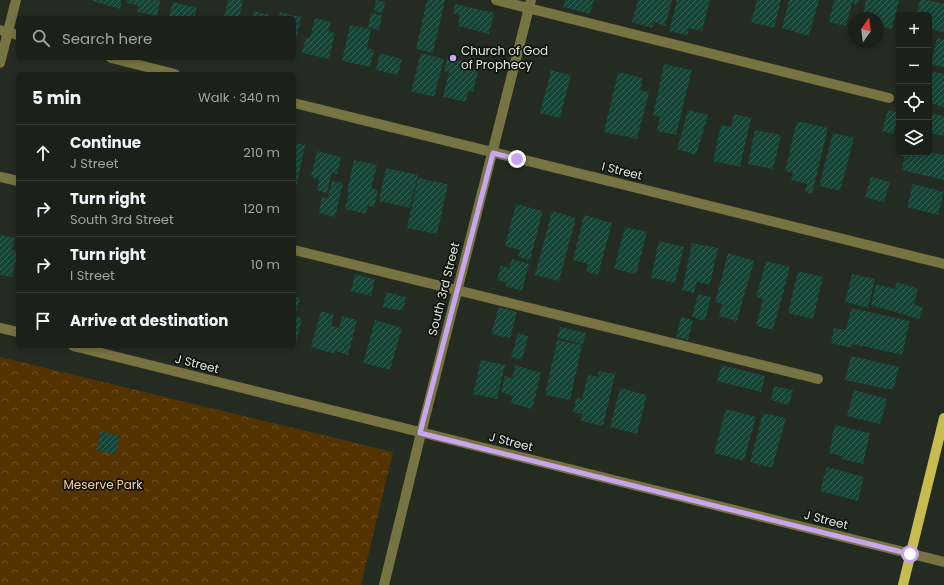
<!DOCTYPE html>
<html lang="en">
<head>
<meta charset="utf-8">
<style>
	:root { --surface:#1b2119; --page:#282e26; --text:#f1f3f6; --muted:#a0a3a2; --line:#393e38 }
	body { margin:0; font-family:Poppins,sans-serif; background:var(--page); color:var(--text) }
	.controls { position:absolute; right:12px; top:12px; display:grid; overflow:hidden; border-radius:6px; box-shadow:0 2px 6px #0003 }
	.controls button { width:36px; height:36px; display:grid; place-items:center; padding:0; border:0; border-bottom:1px solid var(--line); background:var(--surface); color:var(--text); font:20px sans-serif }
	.compass { position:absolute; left:848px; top:12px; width:36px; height:36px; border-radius:50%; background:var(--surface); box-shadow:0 2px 6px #0003; rotate:14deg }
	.stop { position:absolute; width:12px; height:12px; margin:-9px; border:3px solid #c8a6ef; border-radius:50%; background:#fff }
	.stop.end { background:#c8a6ef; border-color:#fff; box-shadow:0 1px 4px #0008 }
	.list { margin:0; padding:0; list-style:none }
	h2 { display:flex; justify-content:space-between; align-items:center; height:52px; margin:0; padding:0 16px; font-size:17px }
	h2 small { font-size:13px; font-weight:400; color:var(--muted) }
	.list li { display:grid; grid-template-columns:26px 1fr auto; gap:12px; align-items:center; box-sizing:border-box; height:56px; padding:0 16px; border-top:1px solid var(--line) }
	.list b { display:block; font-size:15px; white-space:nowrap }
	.list p { margin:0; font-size:13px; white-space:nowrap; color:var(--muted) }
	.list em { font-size:13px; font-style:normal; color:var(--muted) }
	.icon { flex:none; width:22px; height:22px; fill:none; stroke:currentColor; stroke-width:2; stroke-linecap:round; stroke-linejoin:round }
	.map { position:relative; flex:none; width:944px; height:585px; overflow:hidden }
	.search { position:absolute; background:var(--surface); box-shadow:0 2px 6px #0003; left:16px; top:16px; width:280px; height:44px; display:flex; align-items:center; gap:10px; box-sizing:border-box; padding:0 14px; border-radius:6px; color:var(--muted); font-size:15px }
	.panel { position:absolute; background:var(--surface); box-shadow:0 2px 6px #0003; left:16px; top:72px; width:280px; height:276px; border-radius:6px }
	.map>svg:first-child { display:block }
	.park { fill:url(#park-crowns) }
	.building { fill:url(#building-hatch) }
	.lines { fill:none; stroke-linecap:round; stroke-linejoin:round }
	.minor { stroke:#787342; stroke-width:10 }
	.major { stroke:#c8bc50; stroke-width:10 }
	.route { stroke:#c8a6ef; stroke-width:5 }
	.poi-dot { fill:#c8a6ef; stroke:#10130e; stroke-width:1.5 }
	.labels { text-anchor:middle; stroke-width:3.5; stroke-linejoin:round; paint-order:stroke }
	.poi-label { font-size:12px; fill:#e1e7df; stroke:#10130e; text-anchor:start }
	.street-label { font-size:12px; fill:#e1e7df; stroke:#10130e }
	.park-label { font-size:12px; fill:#f6cea2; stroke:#10130e }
</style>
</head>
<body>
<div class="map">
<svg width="944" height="585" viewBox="0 0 944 585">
	<defs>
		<pattern id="park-crowns" width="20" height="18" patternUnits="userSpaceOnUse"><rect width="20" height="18" fill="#543301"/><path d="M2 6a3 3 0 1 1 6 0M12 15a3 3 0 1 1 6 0" fill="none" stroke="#6c5126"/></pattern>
		<pattern id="building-hatch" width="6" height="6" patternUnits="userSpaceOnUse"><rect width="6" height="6" fill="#164436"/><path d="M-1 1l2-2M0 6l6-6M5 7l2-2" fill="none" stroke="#385f53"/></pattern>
	</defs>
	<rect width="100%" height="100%" fill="#242c21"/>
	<path class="park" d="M0,357l393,95 -32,133h-361z"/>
	<path class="building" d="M89,0h33l-2,9z
		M127,0h33l-3,16 -20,-4 1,-7 -12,-2z
		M228,0h15l-4,18h-15z
		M376,0l9,2 -2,11 -9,-2z
		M427,0h18l-12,53 -17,-4z
		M565,0h29l-4,14 -27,-7z
		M638,0h34l-7,26 -11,-4 -2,6 -20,-6z
		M677,0h33l-8,31 -13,-3 -2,7 -18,-4z
		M757,0h24l-7,28 -23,-6z
		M789,0h30l-10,36 -27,-8z
		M834,0h25l-1,4 -6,-1 -6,23 -17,-4z
		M866,0h33l-7,29 -8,-2 -3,12 -3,-1v-20h-16z
		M920,0h7l17,4v28l-15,-3v-14h-13z
		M173,2l24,6 -3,10h-25z
		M455,4l39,9 -5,21 -31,-8 2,-11 -7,-2z
		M254,11l15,4 -1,3h-15z
		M280,12l21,5 -6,27 -1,-26h-15z
		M371,13l11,2 -3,15 -11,-3z
		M315,18l16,4 -3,9 7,2 -6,26 -27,-6 4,-16 4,1z
		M350,25l21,4 -4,19 7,2 -4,17 -28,-6z
		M937,38l7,1v28l-13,-3z
		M380,53l22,6 -4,16 -22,-5z
		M421,53l23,6 -10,38 -23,-6z
		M447,58l21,4 -2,7 12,2 -5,21 -5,-1 -2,11 -23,-5 6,-25 -5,-1z
		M664,64l28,6 -16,65 -19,-4 3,-14 -7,-2z
		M551,70l20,5 -11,43 -20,-5z
		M929,71l15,3v33l-15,-4z
		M618,72l25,6 -3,12 9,2 -12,47 -33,-7z
		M688,110l20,5 -12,40 -19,-6z
		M888,110l11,3 -6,21 -11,-3z
		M929,113l15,3v20l-15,-3z
		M734,114l17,4 -11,49 -27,-6 8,-36 10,2z
		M797,121l31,7 -16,66 -7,-2 2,-8 -16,-4 2,-7 -8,-2z
		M755,130l26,5 -8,34 -25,-5z
		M833,133l21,5 -14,53 -21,-5z
		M294,143l11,2 -9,43h-2z
		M317,151l24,6 -4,17 -5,-1 -5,20 -10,-3 2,-11 -8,-2z
		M929,152l15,3v25l-42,-10 3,-17h24z
		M354,160l23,5 -6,23 7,2 -4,17 -6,-1 -2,8 -21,-5 4,-17 -2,-1z
		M386,168l32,7 -8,33 -31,-7z
		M871,177l19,5 -6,20 -19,-5z
		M418,178l30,6 -11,50 -30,-6z
		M332,181l11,2 -8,34 -16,-4 3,-16 6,1z
		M913,184l31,8 -6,23 -31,-8z
		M516,204l27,7 -13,49 -12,-3 2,-7 -15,-4z
		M552,211l24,7 -17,63 -24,-6z
		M584,215l28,8 -14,52 -12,-4 2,-7 -15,-4z
		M625,227l22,5 -11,42 -22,-5z
		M0,235l15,3 -3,12 6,1 -6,26 -12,-2z
		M659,241l25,6 -9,36 -24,-5z
		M692,243l26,5 -8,37 -13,-3 -3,11 -12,-3z
		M728,253l26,8 -17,60 -18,-5 3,-12 -7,-2z
		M512,259l17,5 -7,27 -17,-5 1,-4 -9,-2 4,-15 8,3z
		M766,261l24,6 -17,63 -17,-4 7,-27 -7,-2z
		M798,271l25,6 -10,42 -25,-6z
		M355,274l20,5 -4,17 -20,-5z
		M852,274l23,5 -7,29 -23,-6z
		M897,282l21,7 -4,16 9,2 -4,12 -48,-14 5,-21 19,5z
		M386,292l20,5 -3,14 -20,-4z
		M698,294l13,3 -6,24 -13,-4z
		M294,296l6,2 -5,19 7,1 -6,25h-2z
		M499,307l18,5 -7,26 -19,-4z
		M851,308l59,13 -8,34 -49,-11 -1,4 -21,-5 3,-15 12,2z
		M321,311l13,4 -3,11 8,2 3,-12 15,4 -9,35 -12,-4 -1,3 -24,-7z
		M681,317l12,3 -5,20 -12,-3z
		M375,320l27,8 -12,42 -27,-7z
		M560,327l26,6 -3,11 -26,-6z
		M518,333l10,3 -6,24 -11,-3z
		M557,340l25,5 -12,55 -25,-5z
		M851,356l48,11 -6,23 -48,-10z
		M481,360l24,5 -8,34 -24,-5z
		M515,365l26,8 -9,36 -21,-6 2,-7 -12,-4 4,-16 7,2z
		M722,365l43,11 -4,16 -44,-11z
		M599,371l16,3 -12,52 -22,-5 1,-7 -9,-2 3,-14 6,1 6,-24 10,2z
		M774,386l19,4 -4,15 -18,-5z
		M620,388l27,7 -10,39 -27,-7z
		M854,390l33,9 -7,25 -33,-8z
		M726,409l30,8 -12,44 -30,-8z
		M763,413l23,5 -14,50 -22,-6z
		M835,425l35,8 -7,31 -22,-5 1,-3 -13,-3z
		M101,431l19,5 -5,19 -19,-5z
		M827,467l37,10 -6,24 -38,-10z"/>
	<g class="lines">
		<path class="minor" d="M496,0l393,98
			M0,30l18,5
			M111,58l64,16
			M0,63l16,-63
			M294,103l650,161
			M0,177l18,4
			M294,250l524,129
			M0,328l18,4
			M73,346l871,216
			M384,585l37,-152 110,-433"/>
		<path class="major" d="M903,585l41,-167"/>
	</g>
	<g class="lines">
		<path class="route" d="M517,159l-24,-6 -73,280 490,121"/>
	</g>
	<circle class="poi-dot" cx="453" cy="58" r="4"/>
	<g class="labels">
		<g class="poi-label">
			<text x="461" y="55">Church of God<tspan x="461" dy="14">of Prophecy</tspan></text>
		</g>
		<g class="street-label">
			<text transform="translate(622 171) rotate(14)" y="4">I Street</text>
			<text transform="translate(444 289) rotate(-76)" y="4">South 3rd Street</text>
			<text transform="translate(197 364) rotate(14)" y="4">J Street</text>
			<text transform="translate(511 442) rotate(14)" y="4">J Street</text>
			<text transform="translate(826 520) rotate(14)" y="4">J Street</text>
		</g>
		<g class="park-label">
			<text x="103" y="489">Meserve Park</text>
		</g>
	</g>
</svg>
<div class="controls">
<button>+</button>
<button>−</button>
<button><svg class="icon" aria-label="locate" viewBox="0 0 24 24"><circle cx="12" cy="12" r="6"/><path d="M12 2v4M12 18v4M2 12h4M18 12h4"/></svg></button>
<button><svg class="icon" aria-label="layers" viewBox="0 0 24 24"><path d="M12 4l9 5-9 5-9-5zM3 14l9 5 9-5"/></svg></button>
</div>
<svg class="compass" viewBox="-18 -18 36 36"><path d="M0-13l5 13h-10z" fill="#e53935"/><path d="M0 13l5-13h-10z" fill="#a0a3a2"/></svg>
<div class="stop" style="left:910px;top:554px"></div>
<div class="stop end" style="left:517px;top:159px"></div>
<div class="search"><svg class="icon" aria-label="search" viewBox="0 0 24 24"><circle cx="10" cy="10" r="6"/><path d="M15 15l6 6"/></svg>Search here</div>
<section class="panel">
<h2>5 min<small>Walk · 340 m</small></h2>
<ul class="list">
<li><svg class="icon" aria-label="ahead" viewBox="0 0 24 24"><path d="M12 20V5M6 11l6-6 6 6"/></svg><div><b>Continue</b><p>J Street</p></div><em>210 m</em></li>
<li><svg class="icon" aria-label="right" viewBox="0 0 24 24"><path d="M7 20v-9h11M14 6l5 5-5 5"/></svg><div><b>Turn right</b><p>South 3rd Street</p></div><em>120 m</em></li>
<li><svg class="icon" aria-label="right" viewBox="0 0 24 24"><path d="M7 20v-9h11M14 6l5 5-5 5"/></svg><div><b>Turn right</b><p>I Street</p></div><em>10 m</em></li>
<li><svg class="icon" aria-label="arrive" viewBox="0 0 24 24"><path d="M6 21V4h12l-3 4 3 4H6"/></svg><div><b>Arrive at destination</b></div></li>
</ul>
</section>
</div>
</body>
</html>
